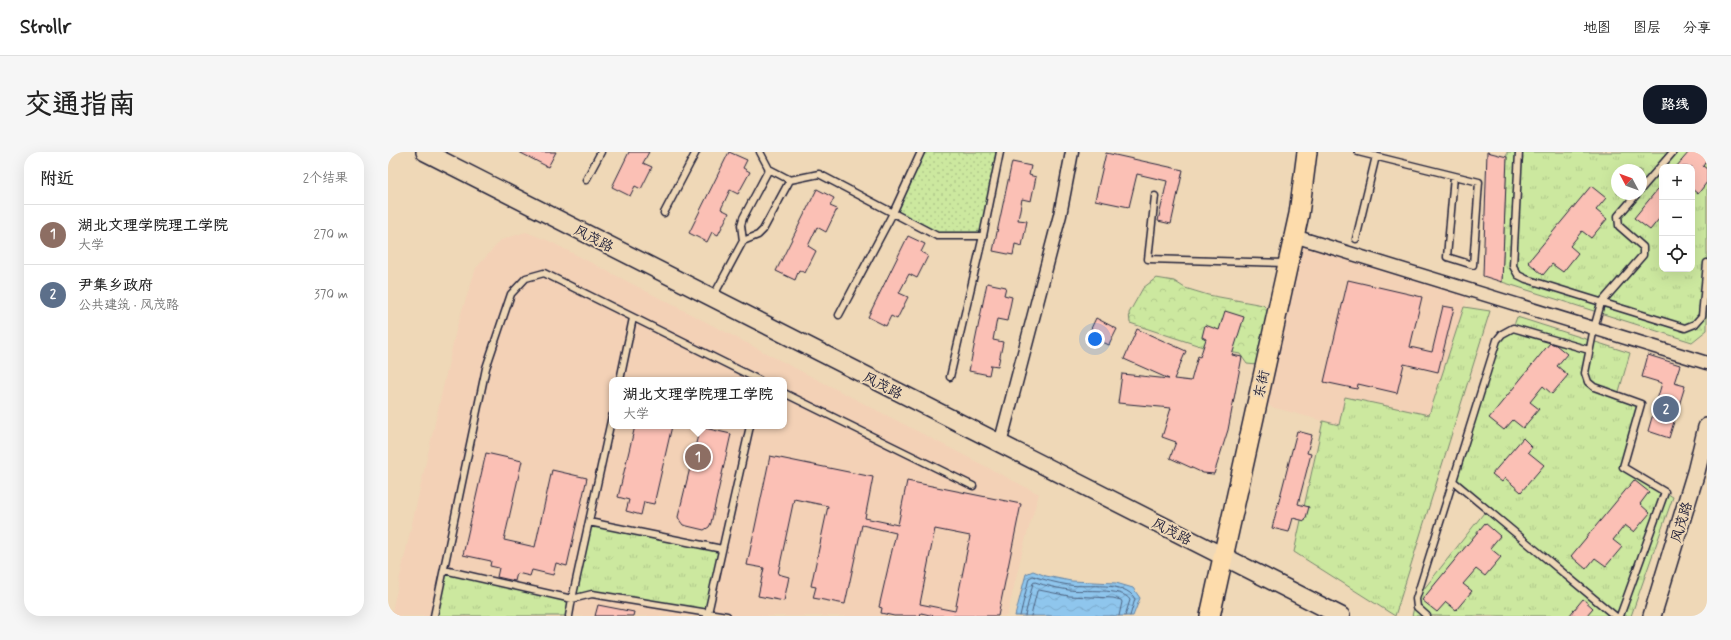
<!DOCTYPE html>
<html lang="zh">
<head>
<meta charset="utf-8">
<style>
	:root { --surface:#fff; --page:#f6f6f6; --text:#222; --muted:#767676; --line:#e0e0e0; --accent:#111827 }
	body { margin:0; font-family:Mynerve,"LXGW WenKai TC",sans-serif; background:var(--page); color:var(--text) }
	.controls { position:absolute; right:12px; top:12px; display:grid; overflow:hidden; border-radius:8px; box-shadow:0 4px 16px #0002 }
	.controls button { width:36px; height:36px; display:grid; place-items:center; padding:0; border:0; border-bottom:1px solid var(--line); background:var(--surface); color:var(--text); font:20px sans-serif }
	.compass { position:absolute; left:1223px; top:12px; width:36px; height:36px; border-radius:50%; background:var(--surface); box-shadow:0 4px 16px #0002; rotate:311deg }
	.you { position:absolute; left:707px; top:187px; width:14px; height:14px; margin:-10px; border:3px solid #fff; border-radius:50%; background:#1a73e8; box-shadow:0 0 0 6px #1a73e833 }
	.badge { display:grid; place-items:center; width:26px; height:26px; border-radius:50%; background:var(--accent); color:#fff; font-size:13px; font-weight:700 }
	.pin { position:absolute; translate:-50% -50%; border:2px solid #fff; box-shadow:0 1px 4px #0006 }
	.popup { position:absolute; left:221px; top:225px; width:178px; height:52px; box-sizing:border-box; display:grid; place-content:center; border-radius:8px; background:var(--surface); filter:drop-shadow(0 1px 3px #0005); font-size:13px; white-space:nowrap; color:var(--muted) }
	.popup b { font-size:15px; color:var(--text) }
	.popup::after { content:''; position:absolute; left:50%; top:100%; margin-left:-8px; border:8px solid transparent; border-top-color:var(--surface) }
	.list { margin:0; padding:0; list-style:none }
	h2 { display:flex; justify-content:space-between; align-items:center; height:52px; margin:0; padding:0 16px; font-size:17px }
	h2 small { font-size:13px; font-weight:400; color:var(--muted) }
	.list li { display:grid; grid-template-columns:26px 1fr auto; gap:12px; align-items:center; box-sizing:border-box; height:60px; padding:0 16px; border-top:1px solid var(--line) }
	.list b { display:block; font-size:15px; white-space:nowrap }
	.list p { margin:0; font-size:13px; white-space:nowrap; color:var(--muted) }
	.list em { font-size:13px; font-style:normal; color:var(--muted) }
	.icon { flex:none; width:22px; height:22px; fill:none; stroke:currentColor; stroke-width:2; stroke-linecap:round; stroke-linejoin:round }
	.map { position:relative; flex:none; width:1319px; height:464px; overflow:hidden; border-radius:16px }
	header { display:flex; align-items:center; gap:24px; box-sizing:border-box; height:56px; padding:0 20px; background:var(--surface); border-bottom:1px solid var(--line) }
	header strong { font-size:19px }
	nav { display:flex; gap:22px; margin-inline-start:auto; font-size:14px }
	.intro { display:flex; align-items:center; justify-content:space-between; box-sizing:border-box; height:96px; padding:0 24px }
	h1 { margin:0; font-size:28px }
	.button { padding:10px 18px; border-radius:16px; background:var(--accent); color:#fff; font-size:14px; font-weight:700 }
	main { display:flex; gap:24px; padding:0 24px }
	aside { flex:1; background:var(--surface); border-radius:16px; box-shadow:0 4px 16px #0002 }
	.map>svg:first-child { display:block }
	.built { fill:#f3d1b6; fill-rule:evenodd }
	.grass { fill:url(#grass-tufts); stroke:#77856d; fill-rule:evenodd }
	.forest { fill:url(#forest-crowns); stroke:#77856d }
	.park { fill:url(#park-dots); stroke:#77856d }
	.water { fill:url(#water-waves); stroke:#6384a6 }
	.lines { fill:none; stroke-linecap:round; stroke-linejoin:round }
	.shore { stroke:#4e6482; stroke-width:1 }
	.building { fill:#fbc0b5; stroke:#22223b; fill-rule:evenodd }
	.lane-casing { stroke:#22223b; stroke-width:9 }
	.street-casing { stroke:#22223b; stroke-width:15 }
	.secondary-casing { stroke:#22223b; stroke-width:20 }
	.primary-casing { stroke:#22223b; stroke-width:22 }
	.lane { stroke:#efd8b7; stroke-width:6 }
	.street { stroke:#efd8b7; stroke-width:12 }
	.secondary { stroke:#efd8b7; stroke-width:17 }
	.primary { stroke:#fddcac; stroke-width:19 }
	.labels { text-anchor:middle; stroke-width:4; stroke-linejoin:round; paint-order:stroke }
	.street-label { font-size:14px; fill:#22223b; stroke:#efd8b7 }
</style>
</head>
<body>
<header>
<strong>Strollr</strong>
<nav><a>地图</a><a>图层</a><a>分享</a></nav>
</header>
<div class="intro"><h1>交通指南</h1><a class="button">路线</a></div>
<main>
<aside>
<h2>附近<small>2个结果</small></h2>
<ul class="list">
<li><span class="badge" style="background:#8d6e63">1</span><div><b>湖北文理学院理工学院</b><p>大学</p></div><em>270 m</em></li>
<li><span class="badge" style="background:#5c6f8a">2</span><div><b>尹集乡政府</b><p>公共建筑 · 风茂路</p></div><em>370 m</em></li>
</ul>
</aside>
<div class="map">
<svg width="1319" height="464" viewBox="0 0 1319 464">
	<defs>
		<pattern id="grass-tufts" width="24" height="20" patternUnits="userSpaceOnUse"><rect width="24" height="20" fill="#cce89f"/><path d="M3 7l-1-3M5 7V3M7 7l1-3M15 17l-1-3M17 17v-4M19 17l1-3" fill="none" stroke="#afc78a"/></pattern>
		<pattern id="forest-crowns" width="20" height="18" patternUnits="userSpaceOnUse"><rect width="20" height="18" fill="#cce89f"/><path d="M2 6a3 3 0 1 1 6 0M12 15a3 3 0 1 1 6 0" fill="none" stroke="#afc78a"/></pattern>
		<pattern id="park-dots" width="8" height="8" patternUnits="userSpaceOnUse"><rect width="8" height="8" fill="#cce89f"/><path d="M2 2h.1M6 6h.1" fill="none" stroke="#afc78a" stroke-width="1.8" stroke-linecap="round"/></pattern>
		<pattern id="water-waves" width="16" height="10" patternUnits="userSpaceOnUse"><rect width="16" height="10" fill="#8fc6ed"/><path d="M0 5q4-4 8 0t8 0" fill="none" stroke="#7baacc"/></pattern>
	</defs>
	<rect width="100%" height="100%" fill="#efd8b7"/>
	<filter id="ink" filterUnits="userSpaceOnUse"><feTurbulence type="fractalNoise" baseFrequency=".025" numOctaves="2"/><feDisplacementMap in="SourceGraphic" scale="8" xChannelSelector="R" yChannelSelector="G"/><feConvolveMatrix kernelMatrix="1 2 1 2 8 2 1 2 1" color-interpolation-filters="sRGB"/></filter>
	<g filter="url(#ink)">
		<path class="built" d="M138,80l23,9 490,253 -15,50 -17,72h-616l66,-290 19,-58 25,-28zM224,228h172v46h-172z
			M906,84l175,54 -40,125 -84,-18 -6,28 -82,-22z"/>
		<path class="grass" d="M1119,0h200v178l-15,12 -190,-60zM1274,15h30v102h-30zM1229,18h24v24h-24z
			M1076,155l26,4 -95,305 -101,-64 29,-131 16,4 6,-28 84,18z
			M1129,165l113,36 -12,42 23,9 -18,63 50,30 -42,119h-219l4,-17 71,-90 -34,-28 44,-141 16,-12z
			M201,370l133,27 -14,64 -116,-19 -20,5 -3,17h-135l10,-46 128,29z"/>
		<path class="forest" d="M768,126l18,3 11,7 23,7 55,10 9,9 -15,51 -10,-1 -7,-10 -37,-7 -73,-24 -1,-10 14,-25z"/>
		<path class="park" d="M533,0h79l-17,84h-46l-44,-23z"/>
		<path class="water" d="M645,419l13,5 25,5 45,2 17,5 7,10 -7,18h-118l11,-42z"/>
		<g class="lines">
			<path class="shore" d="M632,464l9,-38 4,-2c12,4 23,7 36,9 19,3 56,-5 66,14l-5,17
				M637,464l8,-33 2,-1c11,4 22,6 34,8 13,2 54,-3 61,10l-5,16
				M643,464l6,-25 2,-1 30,6 44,2 8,2 1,2 -3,14"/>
		</g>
		<path class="building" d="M131,0h37l-8,15z
			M241,0h20l-6,11 9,4 -11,22 -6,-3 -5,10 -18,-9z
			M341,0l18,8 -4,8 7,4 -12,22 -8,-4 -9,19 8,4 -11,22 -6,-3 -5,10 -18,-9z
			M1099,0l20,5 -5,125 -19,-6z
			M1301,0h18v8l-4,6 4,3v13l-9,12 -6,-5v-22h-16z
			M718,1l77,17 -12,54 -13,-3 9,-40 -30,-7 -8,33 -34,-7z
			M624,10l19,4 -2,9 7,2 -5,24 -9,-2 -4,21 9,1 -5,25 -7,-2 -2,11 -20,-4z
			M1274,32v38l-3,-3 -9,11 -16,-12z
			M1203,34l15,12 -10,12 11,9 -16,19 -9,-7 -12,15 8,7 -15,19 -11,-8 -9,11 -15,-13z
			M429,37l17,9 -4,8 7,3 -11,23 -9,-5 -9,19 8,5 -11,22 -6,-3 -4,10 -19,-9z
			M520,84l17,8 -4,8 7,4 -11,22 -8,-4 -10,19 9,4 -11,22 -6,-3 -5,10 -18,-9z
			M960,128l74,17 -12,50 22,5 11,-46 11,2 -16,64 -34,-8 -7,29 -39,-9 -1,5 -33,-7z
			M599,131l19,4 -2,8 8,2 -5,24 -10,-2 -4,21 10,2 -5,24 -7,-1 -2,10 -20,-4z
			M837,159l19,6 -12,38 10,2 -14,73 -14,44 -11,-1 -33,-15 6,-16 -14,-5 9,-29 -53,-5 4,-29 47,5 -45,-20 13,-30 49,22 -12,28 17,2 7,-25 2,1 6,-18 -4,-2 3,-12 14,5z
			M708,166l21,11 -8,16 -21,-10z
			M1162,191l6,2 11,9 -10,12 11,9 -16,19 -9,-8 -13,16 9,7 -16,19 -10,-8 -9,10 -15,-12z
			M1260,203l32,10 -6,18 11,3 -16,52 -21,-7 14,-48 -20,-6z
			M247,274h37l-18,78 -10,-2 -3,13 -15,-4 3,-11 -11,-3z
			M312,275l31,7 -20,89 -2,4 -5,3 -21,-5 -3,-4 -2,-4z
			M909,279l15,4 -5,18 4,1 -13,50 11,3 -4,14 -12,-3 -4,14 -17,-4z
			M1135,286l9,9 -4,5 16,13 -23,27 -16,-14 -3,4 -10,-8z
			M98,301l36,8 -18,79 31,7 17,-77 35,8 -20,88 -11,-3 -3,12 -21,-5 -2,6 -13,-3 -2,8 -18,-4 2,-9 -9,-2 1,-5 -28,-6z
			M382,304l103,21 -8,41 33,7 9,-44 114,23 -23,112h-64l-13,-3 -1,3h-26l-13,-3 1,-5 -3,-1 17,-74 -34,-8 -17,79 -32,-6 3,-11 -5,-1 17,-80 -34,-7 -16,75 11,3 -5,24 -26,-5 6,-28 -17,-3zM547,377l35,7 -15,75 -35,-7z
			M1246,328l15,12 -9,12 10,9 -16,19 -9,-7 -12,15 9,7 -16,19 -11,-8 -9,11 -15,-13z
			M1097,371l15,13 -10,12 11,9 -16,19 -9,-7 -13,15 9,7 -16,19 -10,-8 -9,10 -15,-12z
			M1195,447l10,9 -7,8h-17z
			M210,453l36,7 -1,4h-38z"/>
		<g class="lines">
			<g class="lane-casing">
				<path id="lane" d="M372,0l9,17
					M970,0l121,30 -6,83 -26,-8 7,-81
					M1131,0l-6,114 5,9 8,4 159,49 10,-4 7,-8 5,-53
					M198,28l15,-28
					M402,28l29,-6 118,62h46l17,-84
					M1253,37l32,-37
					M767,44l-7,63 138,4
					M276,61l32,-61
					M968,87l20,-83
					M325,145l30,-56 15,-6 5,-5 27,-50 -21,-11 -26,49 -2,7 2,16
					M451,163l54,-102 28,-61
					M562,225l33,-141
					M232,228l13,-62
					M396,241l189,93
					M224,264l-40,183 20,-5 116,19 42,-187
					M1065,329l162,135
					M201,370l133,27
					M56,418l128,29 -3,17
					M46,464l52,-248 25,-74 15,-16 18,-5 215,107
					M319,464l1,-3 19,3
					M1039,464l-10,-9 -1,-8 81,-259 5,-6 11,-6 76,22
					M1232,464l45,-124 -42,-25 18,-63 -47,-17 -6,-5 -3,-9 9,-45 7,-25 42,-48v-8l-24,-21 -1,-10 19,-22"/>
			</g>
			<g class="street-casing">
				<path id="street" d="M906,84l413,127
					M612,292l60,-229 12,-63"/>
			</g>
			<g class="secondary-casing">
				<path id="secondary" d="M37,0l916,464
					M1264,464l44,-144 11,-45"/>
			</g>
			<g class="primary-casing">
				<path id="primary" d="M822,464l89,-402 8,-62"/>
			</g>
			<use href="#lane" class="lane"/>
			<use href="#street" class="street"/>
			<use href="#secondary" class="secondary"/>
			<use href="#primary" class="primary"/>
		</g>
	</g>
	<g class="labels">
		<g class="street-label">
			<text transform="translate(206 86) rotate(27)" y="5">风茂路</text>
			<text transform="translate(873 232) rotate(-77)" y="5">东街</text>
			<text transform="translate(495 233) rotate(27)" y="5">风茂路</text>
			<text transform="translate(1293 370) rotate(-73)" y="5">风茂路</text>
			<text transform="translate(784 379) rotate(27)" y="5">风茂路</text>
		</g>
	</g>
</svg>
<div class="controls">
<button>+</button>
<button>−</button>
<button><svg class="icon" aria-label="locate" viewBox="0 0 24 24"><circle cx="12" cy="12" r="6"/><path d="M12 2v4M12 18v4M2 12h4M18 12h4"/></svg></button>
</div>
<svg class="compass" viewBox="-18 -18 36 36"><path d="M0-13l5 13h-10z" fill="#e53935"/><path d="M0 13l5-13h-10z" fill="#767676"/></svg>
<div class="you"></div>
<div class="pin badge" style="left:310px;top:305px;background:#8d6e63">1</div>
<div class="popup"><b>湖北文理学院理工学院</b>大学</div>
<div class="pin badge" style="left:1278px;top:257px;background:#5c6f8a">2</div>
</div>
</main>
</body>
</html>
